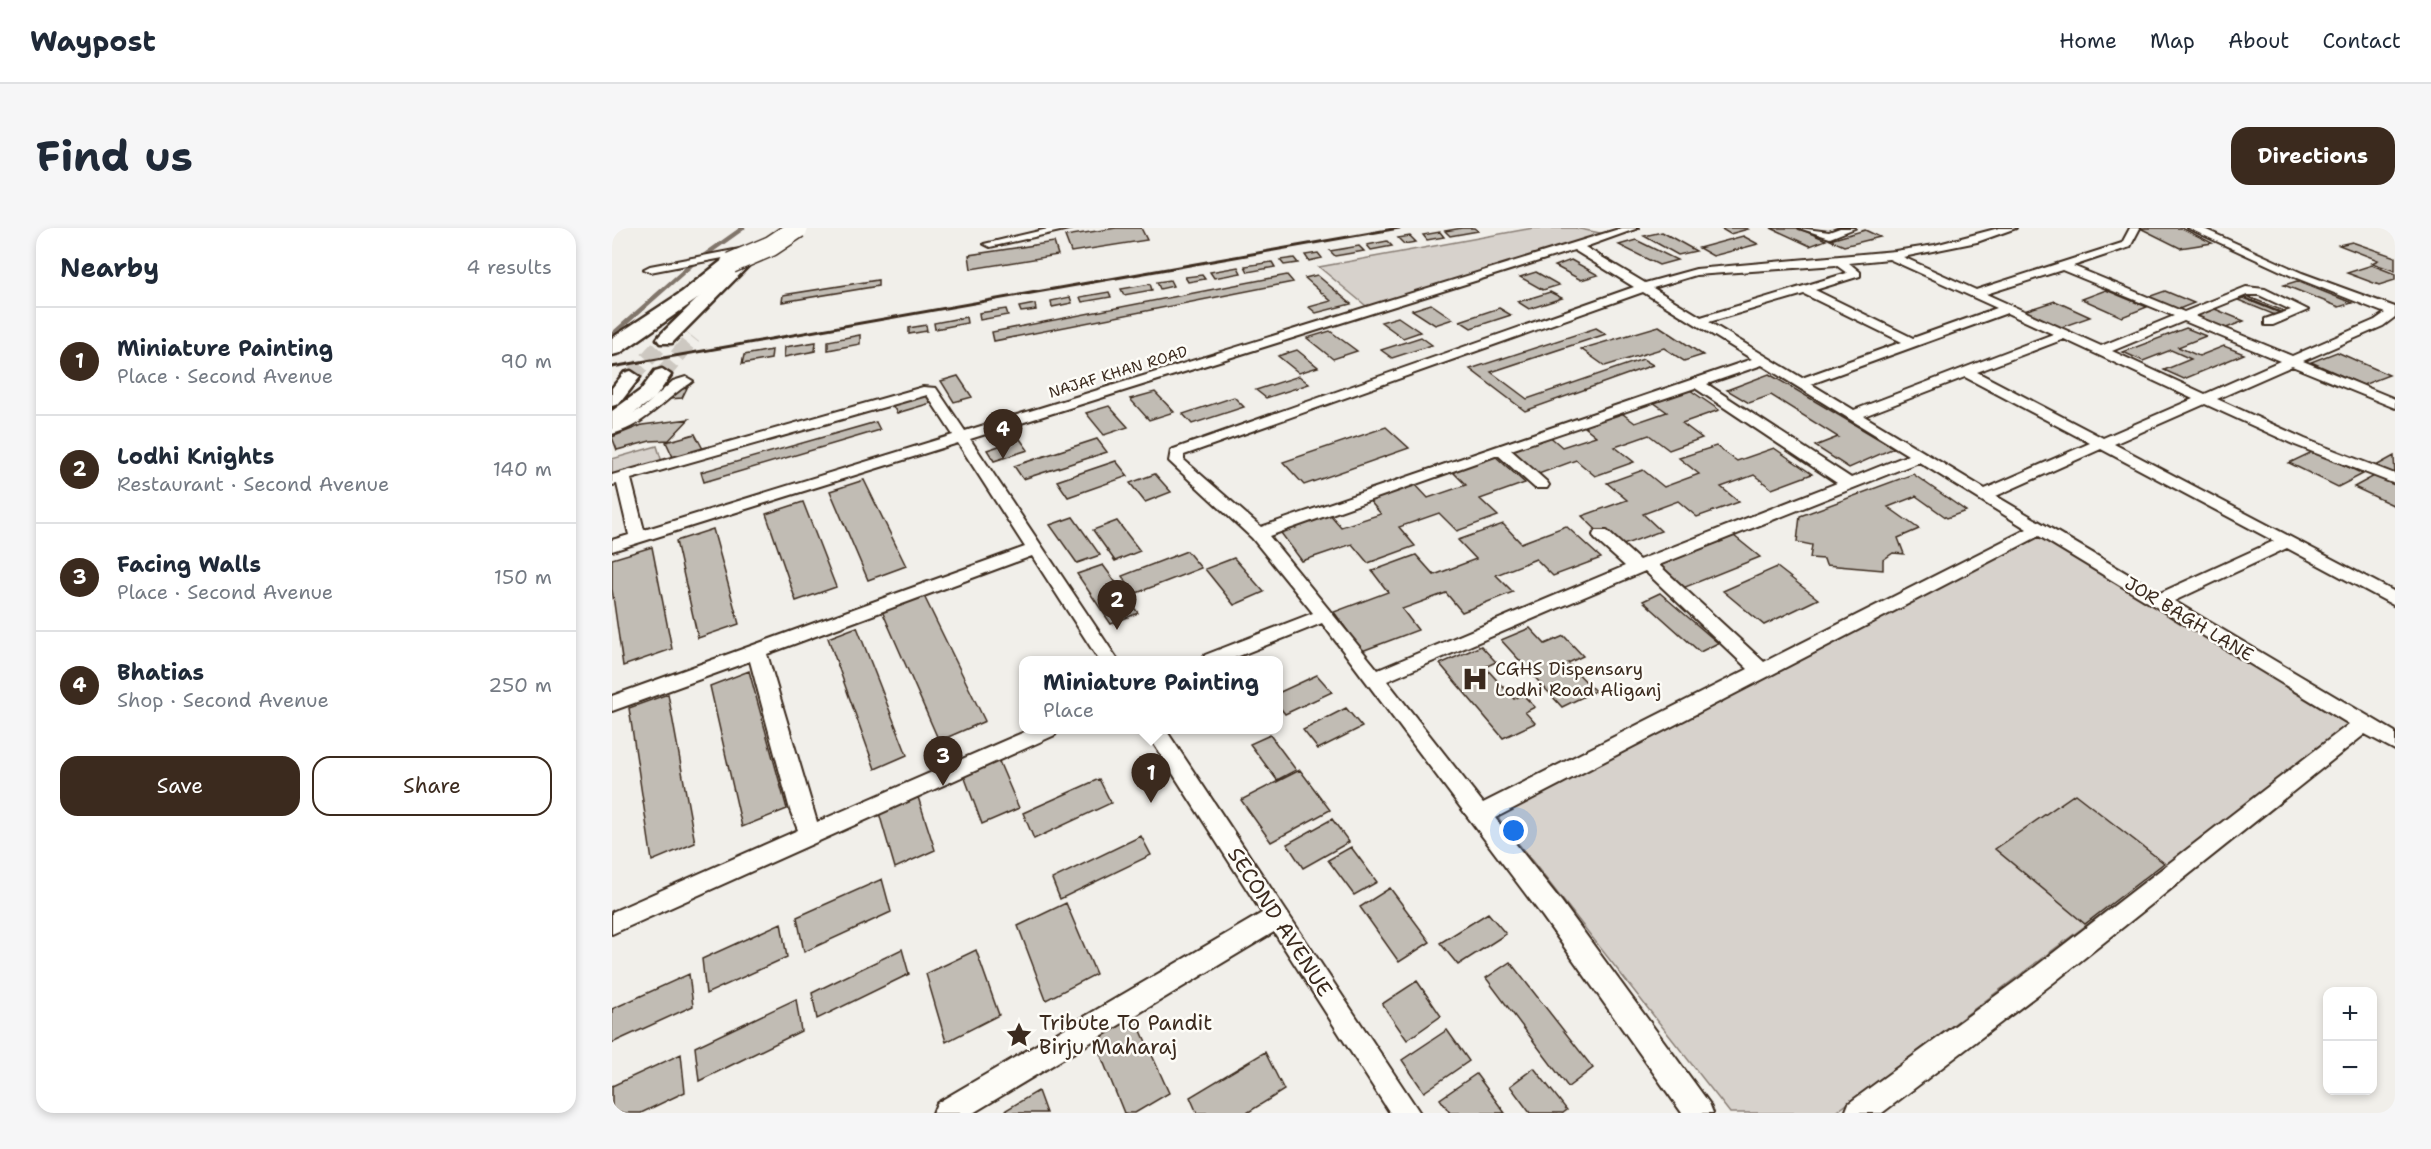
<!DOCTYPE html>
<html lang="en">
<head>
<meta charset="utf-8">
<style>
	:root { --surface:#fff; --page:#f6f6f7; --text:#1f2937; --muted:#747a83; --line:#e0e1e3; --accent:#3b2a1e }
	body { margin:0; font-family:"Shantell Sans",sans-serif; background:var(--page); color:var(--text) }
	.controls { position:absolute; right:18px; bottom:18px; display:grid; overflow:hidden; border-radius:12px; box-shadow:0 3px 9px #0003 }
	.controls button { width:54px; height:54px; display:grid; place-items:center; padding:0; border:0; border-bottom:2px solid var(--line); background:var(--surface); color:var(--text); font:30px sans-serif }
	.you { position:absolute; left:902px; top:603px; width:21px; height:21px; margin:-15px; border:4px solid #fff; border-radius:50%; background:#1a73e8; box-shadow:0 0 0 9px #1a73e833 }
	.badge { display:grid; place-items:center; width:39px; height:39px; border-radius:50%; background:var(--accent); color:#fff; font-size:20px; font-weight:700 }
	.pin { position:absolute; translate:-50% -50px; filter:drop-shadow(0 2px 3px #0008) }
	.pin::after { content:''; position:absolute; top:32px; width:21px; height:18px; background:inherit; clip-path:polygon(0 0,100% 0,50% 100%) }
	.popup { position:absolute; left:407px; top:428px; width:264px; height:78px; box-sizing:border-box; display:grid; place-content:center; border-radius:12px; background:var(--surface); filter:drop-shadow(0 2px 4px #0005); font-size:20px; white-space:nowrap; color:var(--muted) }
	.popup b { font-size:22px; color:var(--text) }
	.popup::after { content:''; position:absolute; left:50%; top:100%; margin-left:-12px; border:12px solid transparent; border-top-color:var(--surface) }
	.list { margin:0; padding:0; list-style:none }
	h2 { display:flex; justify-content:space-between; align-items:center; height:78px; margin:0; padding:0 24px; font-size:26px }
	h2 small { font-size:20px; font-weight:400; color:var(--muted) }
	.list li { display:grid; grid-template-columns:39px 1fr auto; gap:18px; align-items:center; box-sizing:border-box; height:108px; padding:0 24px; border-top:2px solid var(--line) }
	.list b { display:block; font-size:22px; white-space:nowrap }
	.list p { margin:0; font-size:20px; white-space:nowrap; color:var(--muted) }
	.list em { font-size:20px; font-style:normal; color:var(--muted) }
	.actions { display:flex; gap:12px; padding:18px 24px }
	.actions a { flex:1; padding:14px 0; border:2px solid var(--accent); border-radius:18px; text-align:center; font-size:21px; color:var(--accent) }
	.actions .main { background:var(--accent); color:#fff }
	.map { position:relative; flex:none; width:1783px; height:885px; overflow:hidden; border-radius:18px }
	header { display:flex; align-items:center; gap:36px; box-sizing:border-box; height:84px; padding:0 30px; background:var(--surface); border-bottom:2px solid var(--line) }
	header strong { font-size:28px }
	nav { display:flex; gap:33px; margin-inline-start:auto; font-size:21px }
	.intro { display:flex; align-items:center; justify-content:space-between; box-sizing:border-box; height:144px; padding:0 36px }
	h1 { margin:0; font-size:42px }
	.button { padding:15px 27px; border-radius:18px; background:var(--accent); color:#fff; font-size:21px; font-weight:700 }
	main { display:flex; gap:36px; padding:0 36px }
	aside { flex:1; background:var(--surface); border-radius:18px; box-shadow:0 3px 9px #0003 }
	.map>svg:first-child { display:block }
	.green { fill:#d7d2cc; stroke:#897e75; stroke-width:1.5 }
	.lines { fill:none; stroke-linecap:round; stroke-linejoin:round }
	.stream { stroke:#80746b; stroke-width:4.5 }
	.building { fill:#c1bcb4; stroke:#3b2a1e; stroke-width:1.5 }
	.secondary-tunnel { stroke:#cdc8c1; stroke-width:16; stroke-dasharray:16 8; stroke-linecap:butt }
	.street-casing { stroke:#3b2a1e; stroke-width:4 }
	.secondary-casing { stroke:#3b2a1e; stroke-width:5 }
	.highway-casing { stroke:#3b2a1e; stroke-width:5 }
	.street { fill:#fdfcf7; fill-rule:evenodd }
	.secondary { fill:#fdfcf7; fill-rule:evenodd }
	.highway { fill:#fdfcf7; fill-rule:evenodd }
	.rail { stroke:#3b2a1e; stroke-width:3 }
	.highway-bridge-casing { stroke:#3b2a1e; stroke-width:23; stroke-linecap:butt }
	.highway-bridge { stroke:#fdfcf7; stroke-width:20 }
	.labels { text-anchor:middle; stroke-width:5; stroke-linejoin:round; paint-order:stroke }
	.far-street-label { font-size:15px; fill:#3b2a1e; stroke:#fdfcf7 }
	.street-label { font-size:18px; fill:#3b2a1e; stroke:#fdfcf7 }
	.poi-label { font-size:18px; fill:#3b2a1e; stroke:#fdfcf7; text-anchor:start }
	.near-street-label { font-size:21px; fill:#3b2a1e; stroke:#fdfcf7 }
	.near-poi-label { font-size:21px; fill:#3b2a1e; stroke:#fdfcf7; text-anchor:start }
</style>
</head>
<body>
<header>
<strong>Waypost</strong>
<nav><a>Home</a><a>Map</a><a>About</a><a>Contact</a></nav>
</header>
<div class="intro"><h1>Find us</h1><a class="button">Directions</a></div>
<main>
<aside>
<h2>Nearby<small>4 results</small></h2>
<ul class="list">
<li><span class="badge">1</span><div><b>Miniature Painting</b><p>Place · Second Avenue</p></div><em>90 m</em></li>
<li><span class="badge">2</span><div><b>Lodhi Knights</b><p>Restaurant · Second Avenue</p></div><em>140 m</em></li>
<li><span class="badge">3</span><div><b>Facing Walls</b><p>Place · Second Avenue</p></div><em>150 m</em></li>
<li><span class="badge">4</span><div><b>Bhatias</b><p>Shop · Second Avenue</p></div><em>250 m</em></li>
</ul>
<div class="actions"><a class="main">Save</a><a>Share</a></div>
</aside>
<div class="map">
<svg width="1783" height="885" viewBox="0 0 1783 885">
	<rect width="100%" height="100%" fill="#f1efea"/>
	<filter id="ink" filterUnits="userSpaceOnUse"><feTurbulence type="fractalNoise" baseFrequency=".0167" numOctaves="2"/><feDisplacementMap in="SourceGraphic" scale="12" xChannelSelector="R" yChannelSelector="G"/><feConvolveMatrix kernelMatrix="1 2 1 2 8 2 1 2 1" color-interpolation-filters="sRGB"/></filter>
	<g filter="url(#ink)">
		<path class="green" d="M921,0h42l35,7 -239,75 -52,-43z
			M45,218l5,16 -50,14v-17z
			M1428,304l317,191 -522,390h-105l-234,-298z"/>
		<g class="lines">
			<path class="stream" d="M0,107l79,-70 52,-37"/>
		</g>
		<path class="building" d="M504,0h25l6,12 -76,12 -6,-16z
			M850,0h12l4,3 -28,5 -5,-5z
			M1108,0h26l2,1 -18,5z
			M1159,0h27l28,12 -16,6z
			M1528,0h42l30,15 -32,5z
			M1253,2l15,7 -36,9 -14,-6z
			M828,4l4,5 -17,3 -4,-5z
			M1050,4l34,19 -18,4 -34,-19z
			M798,8l6,6 -12,2 -6,-6z
			M1131,8l15,8 -45,12 -14,-8z
			M1024,12l41,20 -18,5 -40,-20z
			M775,13l5,5 -21,4 -4,-5z
			M442,14l4,13 -87,14 -2,-14z
			M1740,14l43,15v14l-23,-8 6,-3 -39,-15z
			M747,18l5,5 -29,5 -5,-5z
			M706,25l4,5 -13,3 -4,-6z
			M682,30l4,5 -14,2 -4,-5z
			M959,32l27,15 -17,5 -26,-14z
			M660,34l3,5 -27,5 -3,-6z
			M1760,37l23,9v6l-16,5 -32,-12z
			M626,39l3,6 -27,5 -4,-6z
			M924,44l23,13 -16,5 -23,-13z
			M590,47l3,4 -17,3 -3,-5z
			M675,47l6,7 -299,59 -2,-9z
			M705,47l34,29 -35,9 -7,-6 22,-6 -26,-23z
			M266,52v6l-96,16 1,-7z
			M558,52l3,6 -13,3 -3,-7z
			M1685,53l55,22 -13,4 -55,-22z
			M538,56l2,6 -28,5 -3,-6z
			M1494,62l41,17 -25,10 -40,-18z
			M1553,63l29,12 -20,8 -29,-13z
			M497,64l2,5 -29,5 -2,-5z
			M938,64l12,6 -33,11 -11,-7z
			M1626,68l47,19 -5,2 -47,-19z
			M1634,68l43,17 -4,1 -42,-17z
			M458,69l2,6 -20,4 -1,-6z
			M1443,73l35,16 -34,12 -35,-17z
			M423,76l1,6 -15,2 -2,-5z
			M819,76l22,15 -18,6 -23,-15z
			M1598,79l34,14 -20,8 -34,-15z
			M887,80l12,7 -40,13 -11,-7z
			M394,81l2,6 -28,5 -1,-7z
			M354,89l1,6 -32,6 -1,-6z
			M786,89l22,15 -17,6 -22,-16z
			M314,97l1,6 -18,3v-6z
			M1047,98l44,29 -19,6 -20,-13 -59,18 -24,-17z
			M984,100l10,6 -115,38 36,27 116,-40 10,6 -128,46 -55,-42z
			M1574,100l20,8 -28,11 21,9 25,-10 20,8 -60,25 -20,-9 27,-11 -20,-9 -28,11 -20,-9z
			M718,103l27,20 -24,8 -26,-21z
			M248,107v9l-32,6v-9z
			M809,109l11,8 -40,13 -11,-8z
			M204,114l-1,9 -31,6 1,-10z
			M160,122l-1,9 -29,5 2,-9z
			M685,122l21,17 -19,6 -21,-17z
			M1725,124l52,23 -26,10 -52,-23z
			M1157,146l125,74 -45,20 -34,-22 23,-9 -67,-42 -22,8 -22,-13z
			M346,148l14,21 -18,5 -13,-21z
			M687,148l10,8 -43,14 -10,-8z
			M75,160l-5,10 -12,1 5,-9z
			M1075,160l32,22 -37,13 20,15 -33,12 -20,-15 -34,12 19,15 -39,14 -19,-16 -40,15 -30,-27 41,-14 15,13 34,-11 -16,-13 39,-12 16,12 32,-11 -17,-12z
			M543,164l19,20 -25,8 -19,-21z
			M313,166l6,9 -34,10 -5,-8z
			M622,169l10,10 -52,17 -9,-10z
			M497,178l19,21 -24,8 -18,-22z
			M77,191l-20,21 -19,1 -33,9 -5,-13 30,-12z
			M264,194l4,8 -176,52 -3,-10z
			M774,199l23,21 -105,37 -21,-23z
			M83,206l8,15 -30,8 -7,-15z
			M408,211l8,11 -34,11 -7,-11z
			M485,211l10,13 -84,27 -9,-13z
			M1104,218l21,15 37,-13 38,26 -40,15 -18,-14 -33,12 18,15 -42,15 -19,-16 -35,13 18,17 -46,17 -33,-32 45,-16 -20,-17 36,-13 21,17 35,-13 -20,-16z
			M1702,223l49,23 -25,13 -49,-24z
			M883,228l30,27 -45,16 18,17 -41,15 -18,-18 -40,14 16,19 -47,17 -16,-19 -50,17 -24,-32 50,-17 13,15 40,-13 -13,-15 46,-16 14,15 38,-13 -14,-14z
			M1782,228l1,20 -21,-9z
			M504,233l12,15 -60,21 -11,-16z
			M543,246l16,18 -26,10 -15,-19z
			M1301,246l53,37 -19,7 -31,-22 -28,11 31,22 -21,9 6,16 -11,-1 -10,7v10l-57,-5 -2,-6 -14,-1 2,-13 -15,-3 3,-26z
			M1766,246l17,8v24l-41,-19z
			M252,252l42,86 -38,14 -38,-89z
			M191,274l33,85 -40,14 -30,-87z
			M461,289l27,38 -23,8 -27,-38z
			M505,293l23,30 -25,10 -22,-31z
			M891,296l18,19 45,-17 35,32 -48,18 -17,-17 -40,16 17,17 -51,20 -16,-19 -44,16 16,21 -56,21 -28,-39 54,-20 -16,-21 44,-16 18,20 42,-16 -18,-19z
			M101,301l26,95 -41,14 -22,-97z
			M1122,308l26,21 -77,31 -25,-22z
			M40,319l20,102 -49,17 -11,-77v-30z
			M575,323l14,17 -67,26 -12,-18z
			M622,330l30,34 -30,13 -29,-36z
			M491,337l35,48 -27,11 -34,-50z
			M1165,339l41,32 -54,26 -41,-34z
			M1048,365l58,50 -18,9 -57,-51z
			M312,368l61,125 -46,20 -57,-130z
			M245,399l50,128 -32,14 -47,-131z
			M918,400l15,16 19,-8 19,20 -15,7 27,28 -33,16 -61,-67z
			M869,418l15,16 -11,5 29,32 9,-4 12,12 -10,5 10,11 -32,15 -63,-74z
			M137,443l38,138 -45,18 -32,-141z
			M705,447l15,17 -47,22 -7,-9v-12z
			M56,466l27,149 -43,18 -23,-153z
			M734,480l16,19 -44,22 -15,-19z
			M658,507l26,35 -19,10 -27,-36z
			M386,531l21,49 -37,16 -19,-51z
			M688,542l30,40 -59,32 -30,-42z
			M487,551l12,24 -77,36 -11,-26z
			M1463,566l89,69 -79,61 -90,-75z
			M306,569l17,53 -40,18 -16,-55z
			M720,591l17,23 -46,26 -16,-24z
			M529,608l10,19 -91,44 -8,-20z
			M739,619l26,35 -23,13 -26,-35z
			M270,651l9,33 -87,40 -7,-35z
			M778,660l40,54 -31,20 -39,-55z
			M454,675l30,71 -50,26 -28,-74z
			M876,685l18,21 -48,31 -18,-22z
			M169,695l6,34 -81,37 -4,-35z
			M290,721l7,25 -92,45 -5,-26z
			M364,722l23,65 -53,27 -20,-68z
			M898,734l83,106 -25,19 -82,-109z
			M77,746l4,32 -81,37v-34z
			M805,753l24,35 -34,24 -25,-36z
			M184,771l5,32 -102,50 -4,-34z
			M521,785l36,80 -34,20h-11l-31,-77z
			M835,802l22,31 -45,31 -22,-32z
			M653,824l19,38 -37,23h-50l-7,-16z
			M69,826l4,38 -44,21h-29v-27z
			M922,840l33,42 -4,3h-33l-20,-27z
			M864,846l29,39h-55l-10,-14z
			M426,863l8,22h-39l-1,-3z"/>
		<g class="lines">
			<path class="secondary-tunnel" d="M50,147l31,-38
				M19,149l35,-38"/>
			<g class="street-casing">
				<path id="street" d="M440,0h21l-83,19 -6,-3z
					M1010,0h16l-53,19 60,36 51,-14 199,-18 40,-6 64,-17h17l-39,14 -74,15 73,33 146,-47 8,-15h10l-10,19 -57,19 111,46 62,-25 19,2 43,21 -35,15h-8v-6l26,-9 -32,-15h-12l-52,21 97,40 83,-36 10,-7 -91,-36 -106,-49h14l100,45 93,34v10l-12,9 -80,35 92,38v9l-103,-42 -75,33 88,40 90,35v10l-100,-39 -90,-41 -91,40 281,148v14l-108,-58 -113,53 221,131v18l-30,-16 -312,249 -171,130h-37l4,-10 186,-136 314,-243 -310,-188 -544,282 66,83 148,202 4,10h-31l-139,-196 -221,-294 -93,37h-26l2,-5 108,-42 -61,-75 -83,-77 2,-11 463,-163 -60,-37 -604,189 148,221h-19l-67,-104 -265,98 50,168 212,-92h29l-3,5 -443,199v-22l186,-82 -8,-20 -40,-149 -138,50v-15l413,-149 -67,-104 -346,108v-11l17,-5 -12,-51 -5,1v-10l311,-88 13,1 29,43zM1277,31l108,49 -84,30 -98,-48 45,-14v-4l-11,-9zM1224,37l11,8 -146,44 -48,-29 43,-13zM1450,42l112,46 -73,30 -115,-52zM1031,64l109,67 -491,168 -77,-67v-5zM1192,66l98,48 -100,36 -93,-56zM1395,85l46,21 -199,76 -43,-26zM1572,93l96,40 -75,33 -93,-43zM1452,111l129,60 -90,39 -126,-66zM1150,137l146,90 -57,23 -144,-94zM1353,149l125,66 -105,46 -121,-73zM1083,160l142,95 -198,77 -32,-29h-12l-2,4 2,4 30,27 -247,104 -109,-134 229,-81 37,33h12l2,-3 -2,-3 -36,-32zM315,167l26,40 -309,95 -13,-51zM1489,221l173,92 -114,52 -164,-97zM1307,234l108,67 -263,133 -105,-97zM1033,343l103,98 -265,134 -96,-122z
					M1187,0l30,4 11,-4h15l-25,10z
					M138,19l4,1v4l-104,20 -6,-3 6,-3z
					M74,149l7,4c-4,4 -8,5 -12,8 -22,17 -41,38 -69,45v-10l31,-16 30,-27z
					M533,502h21l254,383h-30l-116,-181 -301,181h-40l4,-10 325,-190z"/>
			</g>
			<g class="secondary-casing">
				<path id="secondary" d="M147,14l8,5 -3,3 -92,93h-12l-3,-4 3,-4 94,-91z
					M50,141l9,6 -16,23 -36,26 -7,2v-15l29,-21 14,-19z
					M19,143l9,6 -21,27 -7,2v-18l12,-15z"/>
			</g>
			<g class="highway-casing">
				<path id="highway" d="M119,29l10,6 -3,4 -42,33 -76,53 -8,2v-17l70,-46 42,-33z"/>
			</g>
			<use href="#street" class="street"/>
			<use href="#secondary" class="secondary"/>
			<use href="#highway" class="highway"/>
			<path class="rail" d="M0,139l787,-139"/>
			<g class="highway-bridge-casing">
				<path id="highway-bridge" d="M119,35l40,-17 27,-18"/>
			</g>
			<use href="#highway-bridge" class="highway-bridge"/>
		</g>
	</g>
	<defs>
		<g id="hospital-bare" transform="scale(2.07)"><path d="M-5-5h3v3.5h4V-5h3V5h-3V1.5h-4V5h-3Z" fill="#3b2a1e" stroke="#fdfcf7" stroke-width="2.5" paint-order="stroke"/></g>
		<g id="sight-bare" transform="scale(2.07)"><path d="M0-6L1.8-2.2L6-1.7L2.9 1.2L3.7 5.4L0 3.3L-3.7 5.4L-2.9 1.2L-6-1.7L-1.8-2.2Z" fill="#3b2a1e" stroke="#fdfcf7" stroke-width="2.5" paint-order="stroke"/></g>
	</defs>
	<g fill-rule="evenodd">
		<use href="#hospital-bare" x="863" y="451"/>
		<use href="#sight-bare" x="407" y="807"/>
	</g>
	<g class="labels">
		<g class="far-street-label">
			<text transform="translate(506 144) rotate(-17)" y="5">NAJAF KHAN ROAD</text>
		</g>
		<g class="street-label">
			<text transform="translate(1577 391) rotate(31)" y="6">JOR BAGH LANE</text>
		</g>
		<g class="poi-label">
			<text x="883" y="447">CGHS Dispensary<tspan x="883" dy="21">Lodhi Road Aliganj</tspan></text>
		</g>
		<g class="near-street-label">
			<text transform="translate(668 694) rotate(57)" y="7">SECOND AVENUE</text>
		</g>
		<g class="near-poi-label">
			<text x="427" y="802">Tribute To Pandit<tspan x="427" dy="24">Birju Maharaj</tspan></text>
		</g>
	</g>
</svg>
<div class="controls">
<button>+</button>
<button>−</button>
</div>
<div class="you"></div>
<div class="pin badge" style="left:539px;top:575px">1</div>
<div class="popup"><b>Miniature Painting</b>Place</div>
<div class="pin badge" style="left:505px;top:402px">2</div>
<div class="pin badge" style="left:331px;top:558px">3</div>
<div class="pin badge" style="left:391px;top:231px">4</div>
</div>
</main>
</body>
</html>
